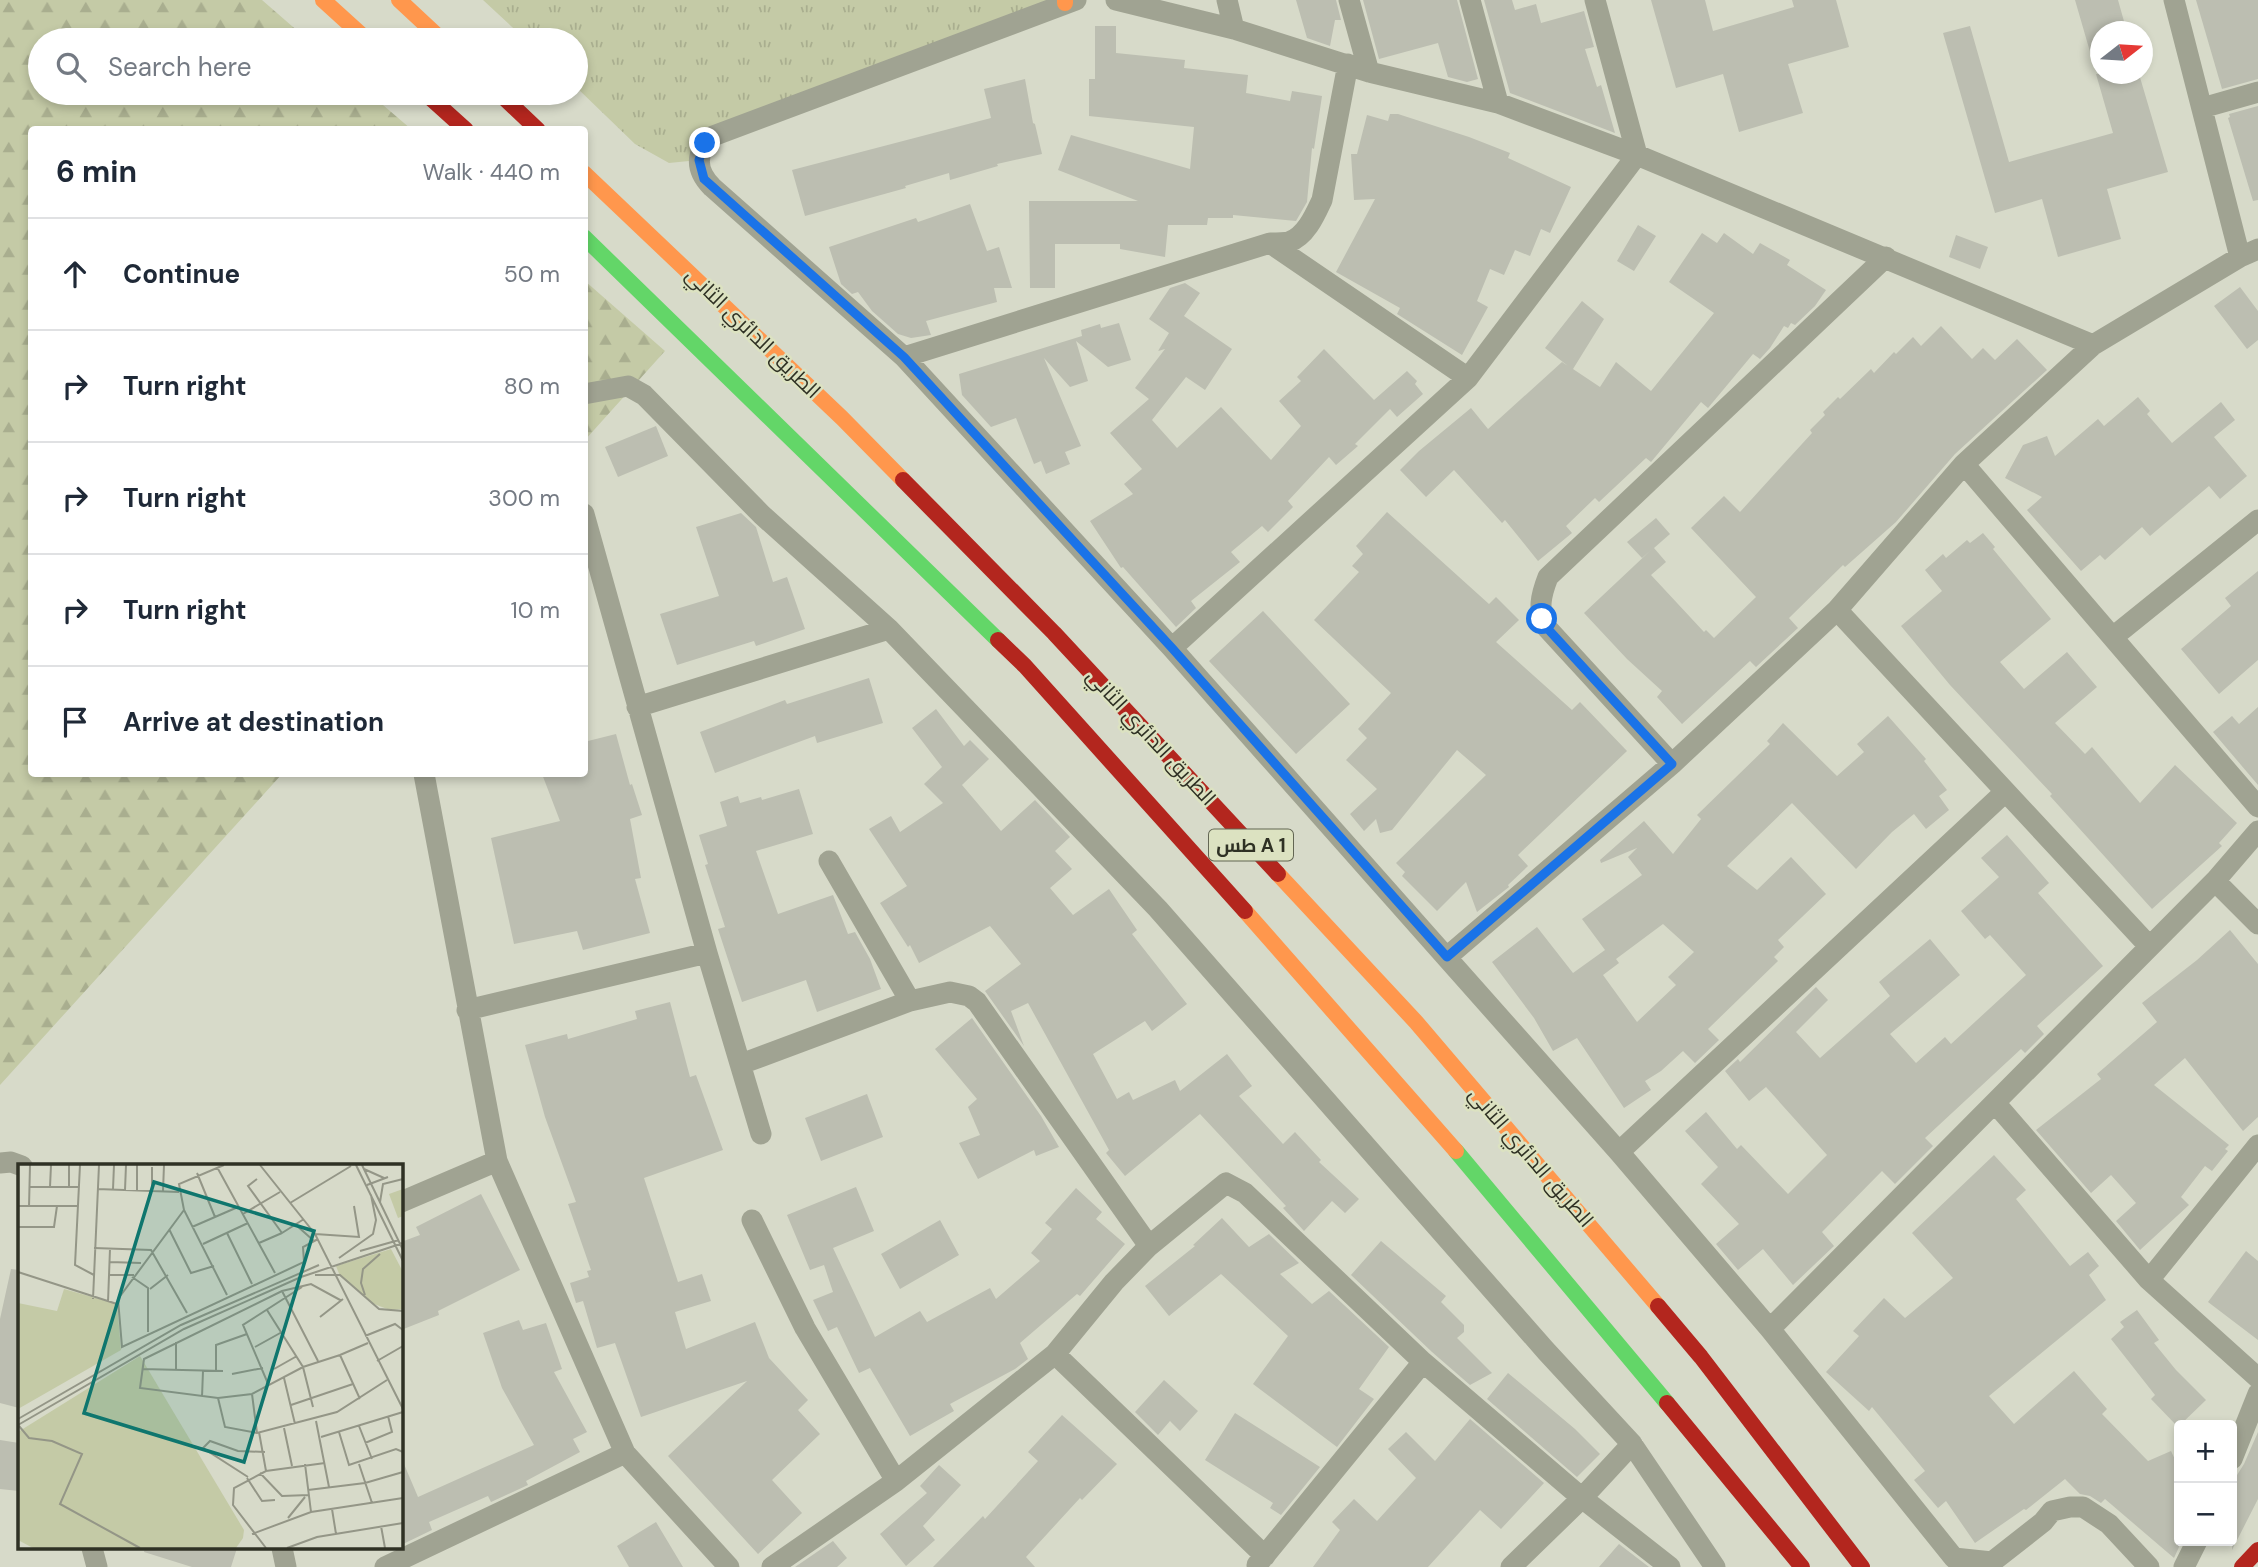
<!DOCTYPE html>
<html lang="en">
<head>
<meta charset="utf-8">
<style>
	:root { --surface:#fff; --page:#f2f2f3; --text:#1f2937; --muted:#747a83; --line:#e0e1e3 }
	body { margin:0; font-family:"DM Sans",Cairo,sans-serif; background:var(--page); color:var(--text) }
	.controls { position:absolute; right:21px; bottom:21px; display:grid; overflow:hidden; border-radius:7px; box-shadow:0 4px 10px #0003 }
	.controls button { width:63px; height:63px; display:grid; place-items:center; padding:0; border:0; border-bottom:2px solid var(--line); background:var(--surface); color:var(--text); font:35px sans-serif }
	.compass { position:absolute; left:2090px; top:21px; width:63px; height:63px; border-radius:50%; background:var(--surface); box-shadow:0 4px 10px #0003; rotate:73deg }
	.stop { position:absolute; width:21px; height:21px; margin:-16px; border:5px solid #1a73e8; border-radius:50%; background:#fff }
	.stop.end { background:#1a73e8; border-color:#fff; box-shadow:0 2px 7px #0008 }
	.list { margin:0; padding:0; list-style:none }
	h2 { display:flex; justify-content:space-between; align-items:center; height:91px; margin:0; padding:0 28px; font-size:30px }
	h2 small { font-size:23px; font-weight:400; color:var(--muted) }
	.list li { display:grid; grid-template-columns:46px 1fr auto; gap:21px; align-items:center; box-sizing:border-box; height:112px; padding:0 28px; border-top:2px solid var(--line) }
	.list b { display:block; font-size:26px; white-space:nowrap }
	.list em { font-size:23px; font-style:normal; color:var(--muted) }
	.icon { flex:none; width:38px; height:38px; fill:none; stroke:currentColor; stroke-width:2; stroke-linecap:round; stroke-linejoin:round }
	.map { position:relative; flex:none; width:2258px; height:1567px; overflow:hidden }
	.search { position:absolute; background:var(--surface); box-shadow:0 4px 10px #0003; left:28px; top:28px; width:560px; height:77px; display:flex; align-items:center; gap:18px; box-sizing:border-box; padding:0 24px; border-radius:38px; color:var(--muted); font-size:26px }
	.panel { position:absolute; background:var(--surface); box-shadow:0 4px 10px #0003; left:28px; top:126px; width:560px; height:651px; border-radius:7px }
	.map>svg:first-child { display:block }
	.grass { fill:url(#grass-tufts) }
	.forest { fill:url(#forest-firs) }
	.building { fill:#bcbeb1; fill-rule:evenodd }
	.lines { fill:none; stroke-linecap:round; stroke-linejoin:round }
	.street { stroke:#a0a392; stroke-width:21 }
	.fast { stroke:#63d668; stroke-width:16 }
	.slow { stroke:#ff974d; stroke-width:16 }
	.jam { stroke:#b3261e; stroke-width:16 }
	.route { stroke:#1a73e8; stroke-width:9 }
	.labels { text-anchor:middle; stroke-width:5; stroke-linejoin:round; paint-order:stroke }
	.shield { fill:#dce2c1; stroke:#636653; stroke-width:2 }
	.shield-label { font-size:19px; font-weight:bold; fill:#2f3124 }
	.street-label { font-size:21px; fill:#2f3124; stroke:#dce2c1 }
	.inset-road { fill:none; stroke:#949687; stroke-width:2 }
	.view { fill:#0f766e; fill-opacity:0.15; stroke:#0f766e; stroke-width:3.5 }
	.inset-edge { fill:none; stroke:#2f3124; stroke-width:3.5 }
</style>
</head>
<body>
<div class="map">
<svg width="2258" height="1567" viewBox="0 0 2258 1567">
	<defs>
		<pattern id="grass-tufts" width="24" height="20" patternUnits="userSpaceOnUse" patternTransform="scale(1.75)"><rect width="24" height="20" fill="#c4caa6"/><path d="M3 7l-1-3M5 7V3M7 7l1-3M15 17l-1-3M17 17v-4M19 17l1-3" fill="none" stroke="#a9ae8f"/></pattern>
		<pattern id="forest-firs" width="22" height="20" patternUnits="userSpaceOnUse" patternTransform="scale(1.75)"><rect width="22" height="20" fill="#c4caa6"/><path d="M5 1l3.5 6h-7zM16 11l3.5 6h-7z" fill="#a9ae8f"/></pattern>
	</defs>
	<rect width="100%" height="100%" fill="#d7dac9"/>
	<path class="grass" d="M483,0h582l-352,136 -14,24 -30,3 -34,-19 -59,-57v-47h-50z"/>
	<path class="forest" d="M0,0h262l46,40h-268v53h329l42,36 -379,1v644h250l-282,311z
		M585,281l80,70 -80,89z"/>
	<path class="building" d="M1296,0h40l5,20h-6l-5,26 -23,-8z
		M1363,0h94l21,79 -11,3 -19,-5 -10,-34 -59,16z
		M1484,0h28l3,10 21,-6 5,19 43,-12 10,36 -9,2 12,38 4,-2 14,48 -105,-40z
		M1651,0h54l8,31 81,-24 -2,-7h44l13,47 -61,17 15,49 -64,19 -16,-58 -47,14z
		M2075,0h43l9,32h-26v36l-6,1z
		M2196,0h62v79l-36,10z
		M1095,26h21v27l69,7 -1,8 64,7 -2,18 44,8 2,-10 30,5 -8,53 -2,-1 -5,54 -11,19 -63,-6v3h-25l-1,7h-39l-3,32 -45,-8v-5h-65v44h-25l-1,-87h109l-80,-31 13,-35 119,34 4,-42 -105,-11v-37h6z
		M1970,26l39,136 104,-29 -17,-59h43l29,98 -61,17 14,50 -63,18 -16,-58 -47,14 -52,-180z
		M1025,79l8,44 2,1 7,30 -45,10 1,2 -48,14 -1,-7 -44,13 1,2 -101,28 -13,-46 199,-52 -7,-29z
		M2258,106v94l-5,1 -25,-83 2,-1 -1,-3z
		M1390,114h8l71,23 41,16 -2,5 63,29 -21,46 -9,-4 -11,27 -15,-6 -11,25 -14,-6 -13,32 11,6 -26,48 -65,-41 3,-6 -64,-36 39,-73 -21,1 -3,-46h6l10,-39 21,6z
		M970,204l17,47 12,-4 13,41h-18l3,14 -71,19 5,14 -20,3 -13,-4 -26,-23 -14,-19 -6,2 -11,-10 -12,-37 87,-29 2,4z
		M1638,225l18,11 -22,35 -17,-10z
		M1702,233l15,10 7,-10 29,21 7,-11 30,17 -3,5 39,25 -11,16 -20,19 -4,-2 -3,5 -4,-2 -14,22 -10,11 -7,-5 -45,54 -7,-6 -50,60 -5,-4 -47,44 -4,-4 -29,28 6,7 -34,28 -33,-41 -3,3 -48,-53 -28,27 -26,-27 19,-19 52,-43 17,21 74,-67 6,4 -23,-18 37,-47 22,18 -31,50 27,18 16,-25 35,29 63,-78 -45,-31z
		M1956,235l32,12 -8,22 -31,-12z
		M1185,283l15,10 -16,23 48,33 -27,41 -19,-13 -34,43 25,28 44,-41 50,53 30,-34 -22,-25 22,-20 -4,-4 27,-28 50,51 33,-29 10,10 -2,3 8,10 -26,23 -7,-8 -35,35 3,2 -22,19 -7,-8 -41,44 5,6 -25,25 -6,-6 -31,26 9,10 -49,39 5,7 -20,19 -53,-60 -2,1 -31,-47 43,-27 -9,-10 18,-15 -32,-36 39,-34 -14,-11 30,-39 -7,2 11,-18 -20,-14 21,-31z
		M2240,287l18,24v29l-11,9 -33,-43z
		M1119,323l12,37 -23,7 -32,-26 12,40 -18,6 -26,-29 37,88 -16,6 5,12 -24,10 -5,-13 -7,3 -18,-46 -25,9 -29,-32 -3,-21 123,-38 -1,-6 19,-6 1,4z
		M1941,326l31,33 11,-11 12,12 22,-21 30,31 -92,84 -59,68 -51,45 -2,-2 -54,53 9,10 -42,39 -6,-6 -68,63 -25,-27 5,-6 -35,-32 -43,-46 67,-63 -9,8 -15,-16 29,-24 14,16 -16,14 12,14 -15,13 53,57 2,-2 8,8 42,-41 -65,-69 33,-32 16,16 72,-79 -2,-3 15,-15 -2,-3 15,-15 2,2 31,-30 3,4 20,-21 2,2 17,-17 8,9z
		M2138,397l12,14 -3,3 25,29 49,-41 14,18 -21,17 33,39 -27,23 -11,-13 -59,50 -8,-9 -37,33 -5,-5 -19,16 -54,-61 15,-13 -37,-19 18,-33 24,-9 8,20 43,-37 6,7z
		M656,426l12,30 -50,21 -13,-30z
		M1387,512l102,92 7,-7 23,23 -23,22 76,68 8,-8 47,49 -109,104 10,11 -20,19 1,2 -32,25 -11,-30 -29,29 -35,-35 3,-4 -9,-9 90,-88 -29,-25 -65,80 -12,3 -4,-14 -12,12 -14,-17 27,-25 -31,-29 21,-22 -9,-9 33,-36 -77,-73 45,-48 -7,-6 11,-12 -7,-8z
		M741,513l15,14 17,55 14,-5 18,52 -49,17 -2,-5 -77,24 -17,-51 59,-18 -23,-69z
		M1983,533l12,14 -2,2 58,70 -51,43 24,27 43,-37 30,35 -42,36 30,31 7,-7 48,56 35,-38 62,58 -18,20 3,3 -70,63 -102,-113 2,-2 -102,-109 -49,-59 41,-35 -17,-21 18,-16 3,4 21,-18 3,3z
		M2258,571v89l-39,34 -38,-45 50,-43 -6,-8z
		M1263,611l87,93 -54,50 -87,-93z
		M869,678l14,45 -66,20 -2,-7 -100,37 -15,-41 85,-32 2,4z
		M2258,707v78l-45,-53 19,-16 7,8z
		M936,709l28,37 6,-6 19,19 -27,26 39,46 34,-31 35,37 -15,14 17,18 -22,19 23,27 36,-26 28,41 -5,4 55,70 -35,27 -7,-10 -52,33 24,45 12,-7 4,8 42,-20 5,11 47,-37 25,32 -13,10 44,48 12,-12 26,28 -2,2 40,37 -14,14 -13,-12 -28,30 -21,-23 3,-2 -86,-92 -75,62 -19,-23 3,-3 -81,-147 -17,8 13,35 -39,-55 36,-27 -31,-38 -71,37 -9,-18 -2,2 -28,-44 27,-17 -38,-57 22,-13 9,16 43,-29 -19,-19 18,-17 -30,-39z
		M1888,716l38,43 -2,2 23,29 -8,6 10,14 -23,19 -12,-15 -22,18 -36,37 -64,-66 -65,63 30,24 34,-33 35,37 -48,46 6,7 -10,10 4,4 -70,68 11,11 -24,23 -12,-12 -22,20 -16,10 6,9 -27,18 -47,-70 -24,13 -19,-33 -42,-56 45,-35 36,46 32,-23 -23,-31 60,-44 -14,-18 9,-9 -36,15 -1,-3 44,-39 29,33 28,-35 -4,-4 73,-71 -3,-3 16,-18 54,53 27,-24 -7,-8zM1663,924l31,28 -26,25 8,8 -39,37 -34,-47 16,-12 -3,-4z
		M616,734l14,51 2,-1 10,31 -12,4 11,59 -6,1 15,54 -67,17 -6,-19 -63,13 -23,-106 69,-17 -18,-47h42v-32z
		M799,789l14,45 -57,17 22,63 55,-19 15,39 7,-2 15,27 11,30 -64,23 -11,-32 -64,22 -24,-73 7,-2 -20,-62 3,-1 -9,-29 28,-9 -7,-24 18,-6 2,7 21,-6 1,3z
		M2007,835l42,48 -11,10 65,73 -66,60 7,8 -19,19 -4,-4 -96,89 8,8 -38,38 -13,-13 -60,61 12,14 -41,39 -30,-36 -25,21 -22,-26 23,-20 -38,-40 17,-17 -33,-36 21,-19 31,37 4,-4 47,49 39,-39 -61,-68 -17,14 -24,-30 13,-12 2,3 76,-75 12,13 -32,32 24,26 70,-62 -11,-14 51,-43 30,36 -70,59 26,29 29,-26 6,7 75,-69 -36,-40 -5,4 -24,-28 38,-34 -18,-19z
		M2230,930l28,34v153l-15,14 -58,-73 -31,27 75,60 -4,4 3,2 -16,20 -7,-5 -24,31 8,8 -49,45 -24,-29 20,-18 -25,-28 -20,18 -55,-63 65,-51 -4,-5 60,-52 -15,-19 55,-43z
		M670,1002l20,75 6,-2 27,75 -79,28 34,104 24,-8 9,27 -36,11 11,37 69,-27 14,36 39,42 -10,10 22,24 -48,46 30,33 -44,41 -90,-98 79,-75 -106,36 -26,-74 -18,5 -14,-47 -7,2 -6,-20 19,-6 -2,-6 4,-1 -23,-66 8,-2 -31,-85 -20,-72 42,-11 1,5 69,-20 -2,-8z
		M972,1018l69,98 18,31 -23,9 -2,-6 -56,29 -19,-36 21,-8 -12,-28 9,-8 -42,-50z
		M867,1094l16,43 -62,24 -16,-43z
		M1994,1155l32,35 -10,9 54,67 18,-14 11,14 -10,9 17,25 -117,96 25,28 60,-53 33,38 -5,5 46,47 23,-10 8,17v79l-5,11 -69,-59 -4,4 -11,-7 -10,-2 -15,-15 -39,31 -2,-1 -49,34 -29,-42 -8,7 -24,-28 11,-9 -53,-64 -3,4 -43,-39 33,-36 -6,-5 31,-33 21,20 48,-40 -41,-45z
		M856,1187l18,44 -41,17 42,89 45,-26 7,11 63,-34 6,11 44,-38 -9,-8 21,-24 -7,-6 31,-35 26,24 -6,7 29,25 -45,52 -3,-2 -57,49 8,16 -13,10 -65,35 4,7 -44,25 -40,-68 -11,5 -22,-46 -9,4 -15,-31 20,-8 -9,-27 -14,5 -23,-55z
		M481,1194l39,76 -82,41 1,4 -38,15v-88l19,-7 -4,-8z
		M1222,1218l27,29 20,-13 30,29 -19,11 32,30 17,-13 60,56 -30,42 15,10 -37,48 -84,-63 35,-48 -67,-62 -52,42 -24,-30 50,-40 -2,-1z
		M940,1220l19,35 -59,34 -19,-35z
		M1381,1241l65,55 -5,6 23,23v7l-7,6 35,35 -22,12 -38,-33 -81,-77z
		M2246,1251l12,10v79l-50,-38z
		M11,1269l8,1v138l-19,-5v-84z
		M2137,1310l22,30 -5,3 22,27 30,30 -28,27 -27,-28 4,-4 -44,-56 13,-12 -4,-5z
		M519,1320l4,10 23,-7 16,46 -8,3 33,60 -14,7 7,13 -54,29 2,4 -37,17 -3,-6 -59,26 3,8 -31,15v-88l17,40 116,-52 -32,-57 -19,-55z
		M1508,1373l67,56 25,25 -23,23 -90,-78z
		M1164,1380l34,31 -18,20 -10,-10 -12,14 -23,-23z
		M1235,1413l85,54 -39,48 -11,-7 3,-5 -68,-43z
		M1062,1415l55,49 -35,36 -2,-2 -54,59 9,10h-102l50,-51 2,3 53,-58 -10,-9z
		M1470,1419l74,64 -43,46 -21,-19 -52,57h-115l27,-37 -8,-8 22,-23 23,22 39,-43 -28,-29 18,-17 29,29z
		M2258,1432v67l-26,51v-67l12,-19z
		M0,1440l19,3v48l-19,-2z
		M939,1465l22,20 -38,41 12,14 -29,26 -26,-32 47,-41 -7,-7z
		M656,1522l27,45h-54l-12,-21z
		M833,1541l14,17 -10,9h-42z
		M1619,1544l30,23h-50z
		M145,1548h92l-6,19h-39l-48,-15z"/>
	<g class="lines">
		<path class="street" d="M1076,0l-363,136c-18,16 -18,34 -1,51l192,170 268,291 447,504 151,177 184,229 38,4 51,-40 9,-11 18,-4h13l26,17 40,43
			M1116,0l118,29 135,43 129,31 139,52 456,190
			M1227,0l7,29
			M1349,0l20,72
			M1470,0l28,103
			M2174,0l66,257
			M2202,108l56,-16
			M1270,243l198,135
			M904,357l366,-114c6,0 14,0 19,-1 17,-6 26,-27 33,-42l26,-136
			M584,394l44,-8 16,9 118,120 127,114 269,280 388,442 86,93 83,123
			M1964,464l294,343
			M584,514l123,439 54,181
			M1837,610l312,336
			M2113,637l145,-117
			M1172,648l296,-270 169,-223 -42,-155
			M637,707l252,-78
			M1672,764l-125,-136c-10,-18 -6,-33 1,-51l338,-320
			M424,774l73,387 128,292 104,114
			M829,861l81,140
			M2215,881l43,43
			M1447,957l225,-193 165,-154 127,-146 129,-119 147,-88 18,-8
			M467,1010l240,-57
			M741,1064l169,-63 40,-9 19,4 8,6 172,244
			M1996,1104l153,176
			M2258,1145l-109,135 109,98
			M1619,1152l385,-359
			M0,1163l11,-1 11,4
			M401,1202l96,-41
			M752,1220l53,108 91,153
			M1770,1329l445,-448 43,-50
			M1055,1354l210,202
			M2232,1459l26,-65
			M92,1548l5,19
			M282,1548l4,19
			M1257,1565l166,-203
			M385,1567l240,-114
			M772,1567l124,-86 159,-127 59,-72 35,-36 77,-63 19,10 178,169 159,136 88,69
			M1511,1567l71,-69 50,-54
			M2184,1567l13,-26"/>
		<path class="fast" d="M584,237l414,403
			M1456,1151l211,252"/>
		<path class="slow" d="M323,0l44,40
			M399,0l43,40
			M1065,0v3
			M584,173l258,245 61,62
			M1278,874l138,148 242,284
			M1245,911l211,240"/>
		<path class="jam" d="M425,93l41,37
			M499,93l39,37
			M903,480l151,153 224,241
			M998,640l27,26 220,245
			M1658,1306l43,51 161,210
			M1667,1403l135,164
			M2242,1567l16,-17"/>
	</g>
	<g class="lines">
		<path class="route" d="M705,143l-6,17 5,19 200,178 268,291 275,309 225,-193 -125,-136 -5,-9"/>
	</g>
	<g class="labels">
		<rect class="shield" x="1209" y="829.5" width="84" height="31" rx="5"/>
		<g class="shield-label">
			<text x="1251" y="852">طس A 1</text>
		</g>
		<g class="street-label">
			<text transform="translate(753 333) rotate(44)" y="7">الطريق الدائري الثاني</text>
			<text transform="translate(1151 737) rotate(47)" y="7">الطريق الدائري الثاني</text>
			<text transform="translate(1531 1157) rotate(49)" y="7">الطريق الدائري الثاني</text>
		</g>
	</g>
	<g transform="translate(18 1164)">
		<rect width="385" height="385" fill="#d7dac9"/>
		<path d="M46,125l53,15 4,46 -103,59v-106l39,8z" fill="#c4caa6"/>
		<path d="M122,192l104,174 -1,8 -7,10h-203l-15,-8v-108z" fill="#c4caa6"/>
		<path d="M373,85l12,23v37l-13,1 -16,-6 -34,-28 -4,-10z" fill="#c4caa6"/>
		<path d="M385,25v27l-5,2 -9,-24z" fill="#c4caa6"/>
		<path class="inset-road" d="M62,1l-5,100 19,10M119,1v25M206,1l-45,19 5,26 43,85M242,1l55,69 88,175M338,1l47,96M344,1l41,85M199,3l58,106M346,5l20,9M179,9l18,44M239,15l-9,7 34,47 22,-14M349,21l21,-8M12,23h48M32,23l1,-22M51,23v-22M79,25l82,3M95,25l1,-24M107,26l1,-25M134,27v-24M145,27l1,-26M362,38l3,-18 20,-5M272,39l61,-37M0,42h59M11,43l1,-42M166,46l-66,89 4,48 182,-85 -1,-15 15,-8M225,50l37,-22M278,61l18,16M0,63h36l3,-21M174,63l46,-20M151,65l22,44 23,-7M209,69l25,51M297,70l44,3 -5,-31M241,79l23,-10M185,80l45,-21M76,84l57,2 36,63M342,87l39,-11M321,94l34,-24 3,-14 -5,-25M92,98l31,1M0,108l99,32M91,111h25M297,111h25l39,34 24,2M114,113l16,11v44M132,125l18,-14M264,127l36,70M347,131l-4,-12 2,-14 17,-15M75,135l6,-134M324,137l-31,-17 -29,7 -138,68 -4,29 78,10 34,-4 51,-27 37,-12 20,44M90,138l2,-53M249,146l36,57 10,40M302,153l23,-18M347,172l30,-12 8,6M158,178v28M237,183l27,-15M322,191l28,-12M359,197l26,-15M124,205l81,2M256,205l23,-13M198,206v-25l31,-11M214,210l31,-6M266,214l11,46M251,222l-26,-61 59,-38M234,230l5,39M184,233l1,-26M200,234l7,29 32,6 80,-21 50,-32M273,241l62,-21M0,255l163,-94 138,-60M298,257l13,66M0,261l166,-96 117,-52 102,-34M1,262l10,12 23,3 30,13 -22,50 80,44M341,262l13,33M266,264l8,38M241,268l7,39M321,268l10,33 47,-16 7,3M303,273l82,-25M347,279l27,-11 -4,-16M287,300l6,48M341,300l13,39M242,309l22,23 27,-1M230,313l-45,-29 7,-7 28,10 27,1M229,314l15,23 13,-1M290,326l57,-7 38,-11M314,345l4,25M270,354l17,-21M363,362l4,22M234,370l59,-22 92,-14M248,384l-33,-43 1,-17 32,-17 59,-8M269,384l30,-11 86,-14"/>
		<path class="view" d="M136,18l160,49 -70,231 -160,-49z"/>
		<rect width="385" height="385" class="inset-edge"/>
	</g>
</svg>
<div class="controls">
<button>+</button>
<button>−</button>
</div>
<svg class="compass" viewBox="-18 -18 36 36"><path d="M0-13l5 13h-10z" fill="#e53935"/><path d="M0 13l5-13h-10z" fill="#747a83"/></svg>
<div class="stop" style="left:1542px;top:619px"></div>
<div class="stop end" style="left:705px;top:143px"></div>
<div class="search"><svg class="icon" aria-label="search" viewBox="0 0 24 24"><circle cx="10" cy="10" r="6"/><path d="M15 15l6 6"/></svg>Search here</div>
<section class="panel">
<h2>6 min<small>Walk · 440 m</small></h2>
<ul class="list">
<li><svg class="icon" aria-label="ahead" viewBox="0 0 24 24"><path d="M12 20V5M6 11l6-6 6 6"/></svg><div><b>Continue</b></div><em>50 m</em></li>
<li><svg class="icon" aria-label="right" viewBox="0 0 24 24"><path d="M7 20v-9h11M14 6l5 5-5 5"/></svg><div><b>Turn right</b></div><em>80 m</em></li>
<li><svg class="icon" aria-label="right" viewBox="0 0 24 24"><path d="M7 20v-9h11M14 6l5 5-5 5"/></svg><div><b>Turn right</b></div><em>300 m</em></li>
<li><svg class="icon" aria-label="right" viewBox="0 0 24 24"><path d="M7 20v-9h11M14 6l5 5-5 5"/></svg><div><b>Turn right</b></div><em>10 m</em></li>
<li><svg class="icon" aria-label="arrive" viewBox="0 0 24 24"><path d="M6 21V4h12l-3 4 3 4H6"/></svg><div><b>Arrive at destination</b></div></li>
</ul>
</section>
</div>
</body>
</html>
